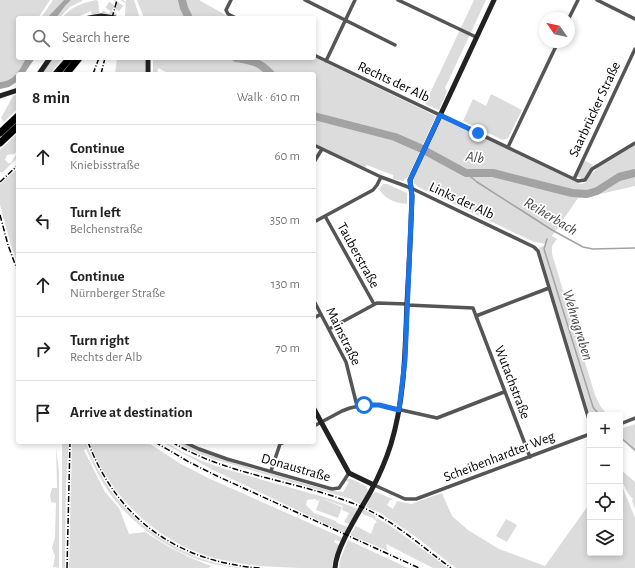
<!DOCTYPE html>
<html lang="en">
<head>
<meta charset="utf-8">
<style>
	:root { --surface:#fff; --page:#f2f2f2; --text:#222; --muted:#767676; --line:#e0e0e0 }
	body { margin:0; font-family:"Alegreya Sans",sans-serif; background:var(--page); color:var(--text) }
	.controls { position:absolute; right:12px; bottom:12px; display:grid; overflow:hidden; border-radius:4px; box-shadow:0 2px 6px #0003 }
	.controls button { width:36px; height:36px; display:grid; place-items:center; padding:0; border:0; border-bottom:1px solid var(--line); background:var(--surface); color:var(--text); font:20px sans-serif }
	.compass { position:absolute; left:539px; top:12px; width:36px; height:36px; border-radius:50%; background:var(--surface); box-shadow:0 2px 6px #0003; rotate:304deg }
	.stop { position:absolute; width:12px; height:12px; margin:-9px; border:3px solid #1a73e8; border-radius:50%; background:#fff }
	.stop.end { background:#1a73e8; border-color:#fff; box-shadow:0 1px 4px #0008 }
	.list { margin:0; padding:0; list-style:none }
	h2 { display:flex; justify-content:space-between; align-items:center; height:52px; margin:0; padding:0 16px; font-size:17px }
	h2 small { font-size:13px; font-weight:400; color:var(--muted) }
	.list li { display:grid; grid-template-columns:26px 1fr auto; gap:12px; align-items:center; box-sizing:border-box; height:64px; padding:0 16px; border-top:1px solid var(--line) }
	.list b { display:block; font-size:15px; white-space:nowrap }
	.list p { margin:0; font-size:13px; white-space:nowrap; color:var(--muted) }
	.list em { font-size:13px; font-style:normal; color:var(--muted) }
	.icon { flex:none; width:22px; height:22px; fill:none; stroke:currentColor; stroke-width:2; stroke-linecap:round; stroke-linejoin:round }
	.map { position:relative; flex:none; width:635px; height:568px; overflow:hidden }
	.search { position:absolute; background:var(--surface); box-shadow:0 2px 6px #0003; left:16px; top:16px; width:300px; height:44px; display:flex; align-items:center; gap:10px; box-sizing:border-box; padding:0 14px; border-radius:4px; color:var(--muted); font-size:15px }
	.panel { position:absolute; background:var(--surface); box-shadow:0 2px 6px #0003; left:16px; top:72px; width:300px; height:372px; border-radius:4px }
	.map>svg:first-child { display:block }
	.green { fill:#dcdcdc }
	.water { fill:#a3a3a3 }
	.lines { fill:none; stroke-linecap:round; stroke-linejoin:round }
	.stream { stroke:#a3a3a3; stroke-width:1.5 }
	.river { stroke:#a3a3a3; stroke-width:8 }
	.highway-tunnel { stroke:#d9d9d9; stroke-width:7; stroke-dasharray:7 3.5; stroke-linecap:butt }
	.highway-casing { stroke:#dbdbdb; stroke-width:8 }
	.street { stroke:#555; stroke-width:3.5 }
	.secondary { stroke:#222; stroke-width:5 }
	.highway { stroke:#000; stroke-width:7 }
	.rail { stroke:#000; stroke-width:1.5; stroke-dasharray:6 2 1 2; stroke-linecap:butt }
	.secondary-bridge { stroke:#222; stroke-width:5 }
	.route { stroke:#1a73e8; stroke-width:5 }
	.labels { text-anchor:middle; stroke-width:3.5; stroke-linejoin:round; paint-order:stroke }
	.street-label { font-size:14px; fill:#000; stroke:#fff }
	.water-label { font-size:15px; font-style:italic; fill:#444; stroke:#fff }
</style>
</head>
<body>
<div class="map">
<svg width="635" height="568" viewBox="0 0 635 568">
	<rect width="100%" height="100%" fill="#fff"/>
	<path class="green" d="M0,0h50l-12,18h-20v40h8c-6,12 -12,23 -26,24z
		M53,0h11l-17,18h-6z
		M71,0h11v1l-12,6 -11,11h-3l9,-12z
		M96,0l2,1 2,17h-8l-1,-7 -16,7h-13c8,-11 21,-15 34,-18z
		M126,0h8l6,18h-12l-3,-2z
		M137,0h62l32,18h-87z
		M474,0h12l-41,88 2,3 -8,19 -14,-6z
		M314,57l122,59 -28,61 -5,4 -10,-2v-4l-3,-1 -23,-9 -2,3 -51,-25v-69h-144l-12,-6 -1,6h-4v-16z
		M53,58h10l-13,16h-8z
		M117,58h28v16h-30z
		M18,94v14l-14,14 -3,-4 12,-22z
		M491,94l31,16 -14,28 -5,2 -40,-19 10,-22 13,7z
		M441,117l139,67 5,-1c12,-20 31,-27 50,-39v42l-35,8 -22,4 -26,38 5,3 -5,7v8l43,141 6,12 7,8h-18v1l-51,-168 8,-4 -13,-2 -116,-55 -4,-4 -1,-5z
		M18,133v17l-4,4 -7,1 -2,5 3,3h3l7,-11v5l-15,15h-3v-22z
		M584,160l9,5 -7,13 -3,1 -7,-3z
		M18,168v98l-7,-21 -11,-40v-21z
		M383,184h4l20,9v11c-12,-1 -22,-5 -28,-15z
		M635,424v28l-15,-14v-9z
		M62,442h7l-3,43 -1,83h-3z
		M72,442h14c23,68 87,120 159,126 -49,0 -101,-31 -131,-69 -12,-15 -20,-33 -28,-50l-2,1 21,42 14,16 10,26 16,-2 24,15 22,11 20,8 -3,2h-139z
		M89,442h58l34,22 27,14 135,60 -2,4 -6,-2 -1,2 5,3 -6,15 -1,8c-33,0 -68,0 -100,-6 -67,-12 -118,-58 -143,-120z
		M162,442h3c28,18 59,27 91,36 34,10 69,18 102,31l-8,15 -6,-2 5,-9 -7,-3 1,-4 -23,-8 22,9 -4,11 -22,-8 4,-11 -2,2 -3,-2 -8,1 -1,5 8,8 22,8 1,2 11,4 -3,6 -132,-63z
		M176,442c9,0 30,12 40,15 38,13 77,23 115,34l12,1 6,-10 -3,-1 1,-2h4l15,7 2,5 -7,14 -10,-6 -27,-8h-2l-109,-32 -23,-9z
		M56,447l3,25v96l-6,-1 2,-11 -3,-8 3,-11 1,-34 -5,-1 -1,-7 2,-7h5z
		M620,469l15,13v27l-3,-8 1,-2c-7,-6 -13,-21 -13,-30z
		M620,481l15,37v50h-179l-44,-34 -32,-21 -14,-6c2,-6 5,-13 10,-15l16,7v1h-2l-3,5 6,4 4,-8 14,3 31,-11 10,23 16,14 31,19 46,17 45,-63v50h30z
		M363,509l12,7 1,4 1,-2 15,9 56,41h-15l-47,-24 2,7 -38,-16 6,-9 15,8 4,-11h2c-3,-8 -11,-5 -16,-11z
		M506,519l11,6 -10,17 -11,-6z
		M348,540l60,28h-69l1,-8z"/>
	<path class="water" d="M64,0h7l-6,6 -9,12h-9z
		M26,58h9l-11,16h-6v7l-9,6 -9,2v-7c14,-1 20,-12 26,-24z"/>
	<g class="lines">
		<path class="stream" d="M466,173l11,9 47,30 28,18 31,17 10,2 42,-1
			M547,239l-3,10 49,158 6,8
			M620,437l15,13"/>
		<path class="river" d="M182,0l2,8 5,10
			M236,58c17,3 22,3 35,16
			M314,116l81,21 25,11 46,25h27l79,20 15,1 10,-3 22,-14 16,-4"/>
		<path class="highway-tunnel" d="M102,18l13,-18
			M110,18l13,-18"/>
		<g class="highway-casing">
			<path id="highway" d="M56,74l14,-16
				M66,74l13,-16
				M0,133l18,-17
				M0,143l18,-17"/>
		</g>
		<path class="street" d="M231,0l-5,10 2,4 8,4
			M305,0l90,45
			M398,0l78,37
			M597,0l38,19
			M569,18l9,-18
			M314,55l264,126 7,-1 7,-11 43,-26
			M326,61l29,-61
			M314,145l67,32 30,11 123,59 4,4 52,172
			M508,147l50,-105
			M314,162l8,-13
			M574,179l61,-130
			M325,216l49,88
			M314,222l59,-32 4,-5 4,-8
			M314,301l32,61 11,44
			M407,305l66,3 3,8 73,-28
			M476,316l54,141
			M314,318l7,-4
			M329,329l48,-26 30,1
			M620,424l15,-6
			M314,426l28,-15 8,-3 14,-3h15l58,13 67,-26
			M184,442l15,7 28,10 105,30 7,-1 10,-15
			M271,471l9,-27 5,-2
			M374,485l31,14h11l174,-65"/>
		<path class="secondary" d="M148,58v16
			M39,74l11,-16
			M0,96l18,-6
			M314,409l35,64 25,12
			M335,568c1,-21 25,-57 36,-77 8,-15 15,-31 20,-47 14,-46 14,-94 16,-142 2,-35 4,-71 5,-106l-2,-16 84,-180"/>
		<use href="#highway" class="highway"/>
		<path class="rail" d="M112,18l5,-18
			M93,74l6,-16
			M101,74l4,-16
			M0,182l18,-17
			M0,215l8,30 10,27
			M88,442c29,77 90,120 172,126
			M155,442l34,20 28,14 202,92
			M172,442c56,34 125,38 185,63 35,14 64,41 94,63
			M67,568l3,-126"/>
		<path class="secondary-bridge" d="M89,18l12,-2 14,2"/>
	</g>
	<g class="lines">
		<path class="route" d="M364,405h15l20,5 6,-50 7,-164 -2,-16 30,-65 38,18"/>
	</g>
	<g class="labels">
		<g class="street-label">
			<text transform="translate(394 81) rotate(25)" y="5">Rechts der Alb</text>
			<text transform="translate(594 109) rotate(-65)" y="5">Saarbrücker Straße</text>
			<text transform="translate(462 200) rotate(25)" y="5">Links der Alb</text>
			<text transform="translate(359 255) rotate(61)" y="5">Tauberstraße</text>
			<text transform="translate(344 336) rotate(64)" y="5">Mainstraße</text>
			<text transform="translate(513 382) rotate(69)" y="5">Wutachstraße</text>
			<text transform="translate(499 456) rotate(-21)" y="5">Scheibenhardter Weg</text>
			<text transform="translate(296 467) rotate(16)" y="5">Donaustraße</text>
		</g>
		<g class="water-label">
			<text transform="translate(475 157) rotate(9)" y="5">Alb</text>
			<text transform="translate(551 216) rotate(31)" y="5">Reiherbach</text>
			<text transform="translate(578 325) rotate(73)" y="5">Wehragraben</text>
		</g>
	</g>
</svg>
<div class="controls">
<button>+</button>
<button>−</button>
<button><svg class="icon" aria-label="locate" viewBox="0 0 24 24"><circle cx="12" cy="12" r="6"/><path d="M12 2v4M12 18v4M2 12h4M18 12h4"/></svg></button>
<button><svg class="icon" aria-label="layers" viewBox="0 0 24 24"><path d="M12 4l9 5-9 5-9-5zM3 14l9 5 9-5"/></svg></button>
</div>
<svg class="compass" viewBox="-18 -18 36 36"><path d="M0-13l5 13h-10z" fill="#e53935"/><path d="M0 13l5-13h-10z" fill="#767676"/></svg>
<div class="stop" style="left:364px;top:405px"></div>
<div class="stop end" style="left:478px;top:133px"></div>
<div class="search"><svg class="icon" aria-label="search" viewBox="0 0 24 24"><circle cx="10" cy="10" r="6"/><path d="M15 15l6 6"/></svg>Search here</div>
<section class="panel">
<h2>8 min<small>Walk · 610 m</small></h2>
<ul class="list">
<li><svg class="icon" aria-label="ahead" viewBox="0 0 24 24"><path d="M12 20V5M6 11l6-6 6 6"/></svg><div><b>Continue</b><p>Kniebisstraße</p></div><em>60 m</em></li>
<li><svg class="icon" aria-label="left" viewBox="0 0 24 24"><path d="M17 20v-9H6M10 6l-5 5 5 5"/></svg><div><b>Turn left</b><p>Belchenstraße</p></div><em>350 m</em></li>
<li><svg class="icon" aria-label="ahead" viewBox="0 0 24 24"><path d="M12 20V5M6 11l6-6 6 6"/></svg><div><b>Continue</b><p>Nürnberger Straße</p></div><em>130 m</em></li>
<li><svg class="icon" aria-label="right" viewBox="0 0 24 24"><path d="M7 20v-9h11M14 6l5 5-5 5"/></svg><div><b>Turn right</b><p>Rechts der Alb</p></div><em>70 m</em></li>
<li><svg class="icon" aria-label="arrive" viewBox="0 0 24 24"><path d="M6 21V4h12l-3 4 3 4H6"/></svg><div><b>Arrive at destination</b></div></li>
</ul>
</section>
</div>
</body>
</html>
